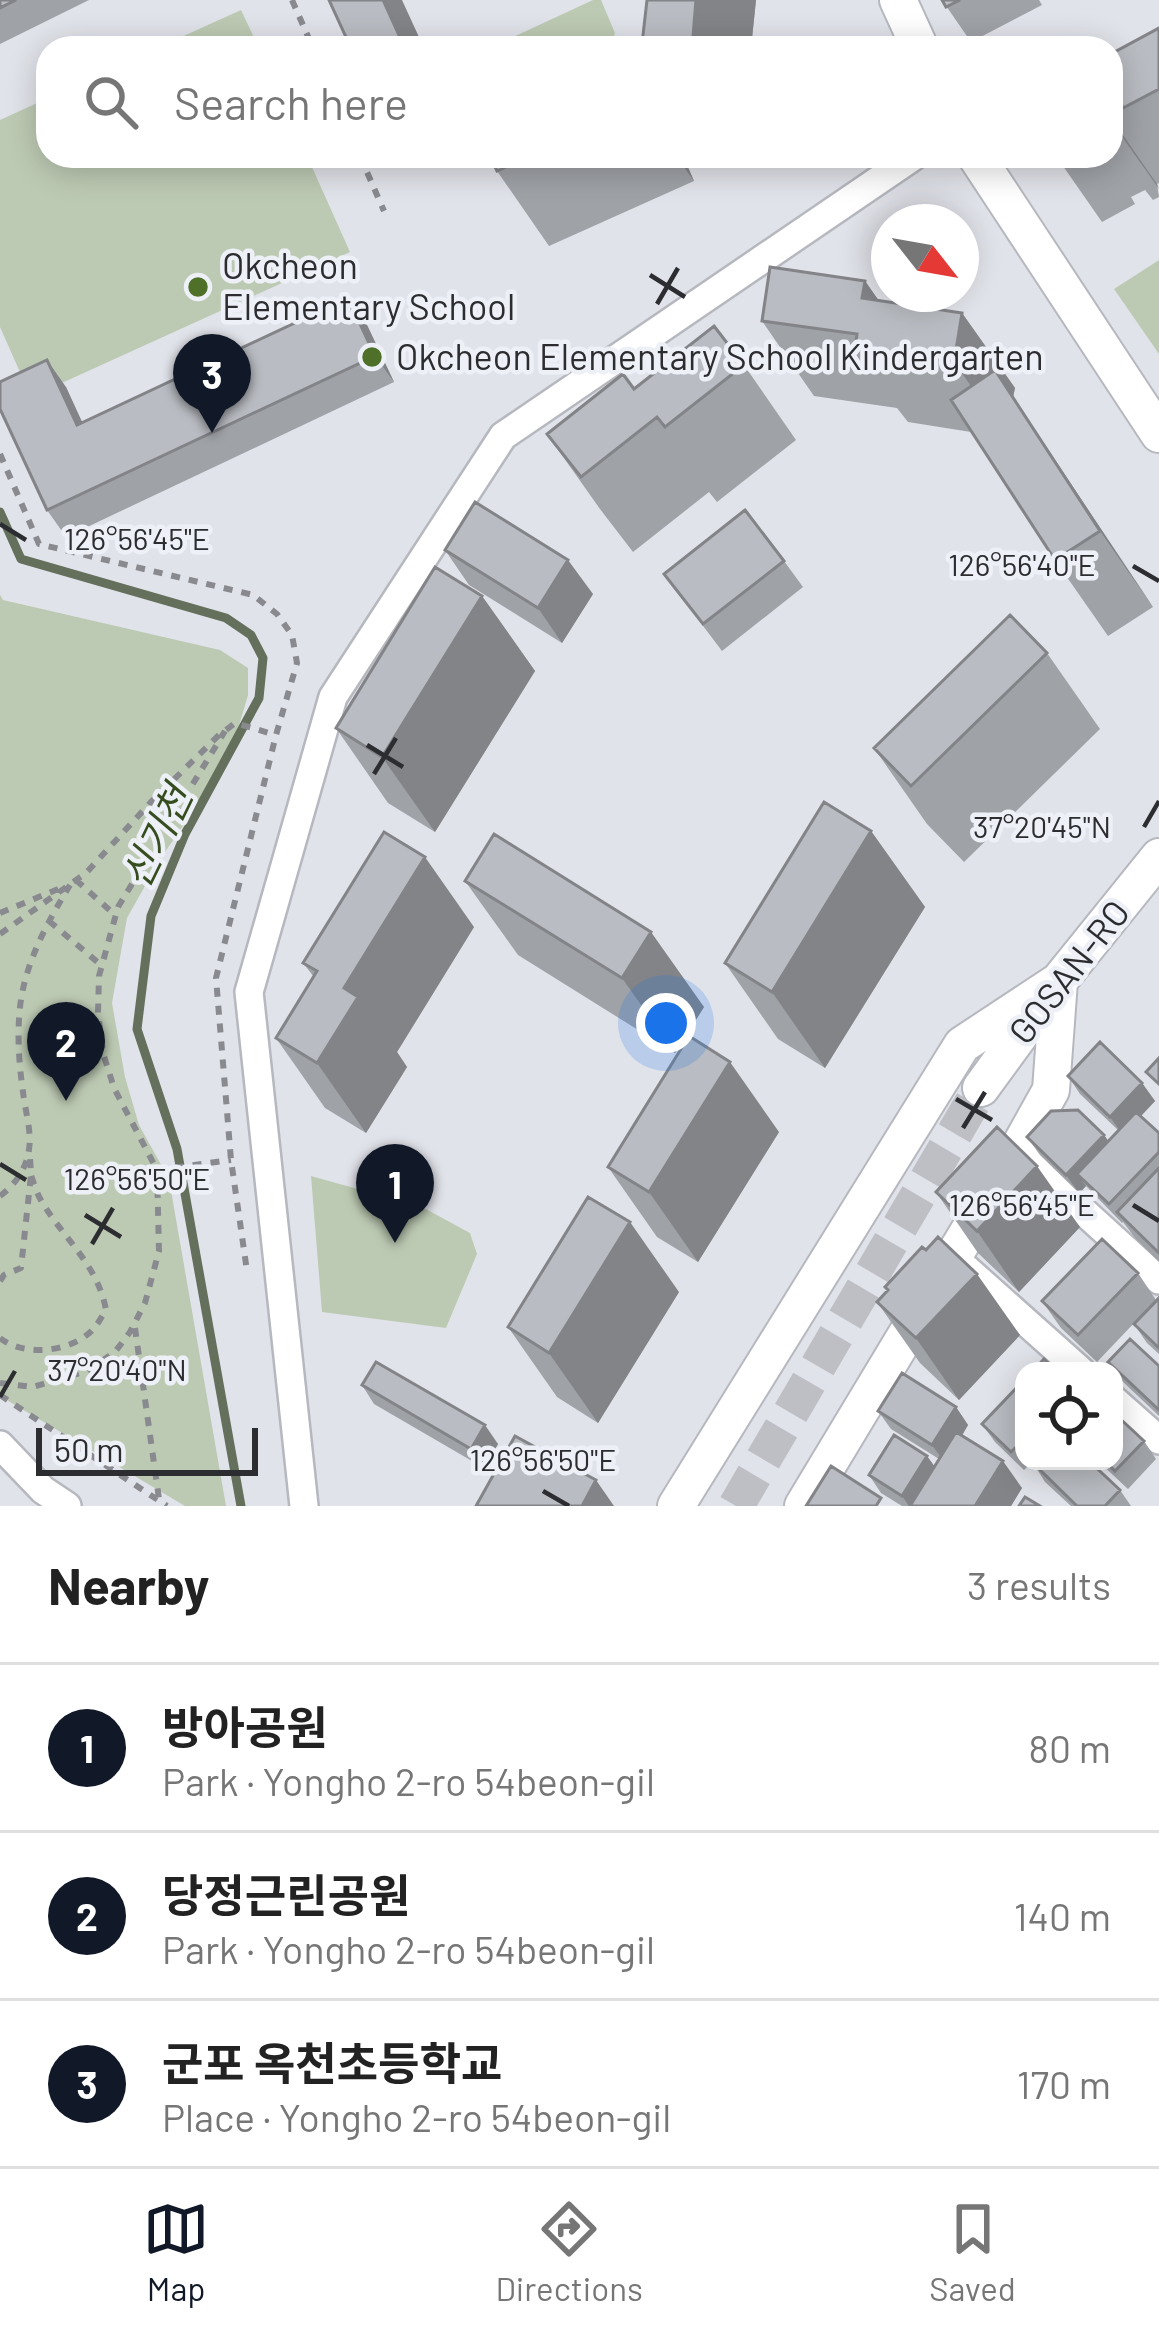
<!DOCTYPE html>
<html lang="en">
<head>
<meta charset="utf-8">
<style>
	:root { --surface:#fff; --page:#f6f6f6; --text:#222; --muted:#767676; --line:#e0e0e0; --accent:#111827 }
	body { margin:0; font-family:Barlow,"Noto Sans KR",sans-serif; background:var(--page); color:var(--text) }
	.controls { position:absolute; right:36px; bottom:36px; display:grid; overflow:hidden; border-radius:24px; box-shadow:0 6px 30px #0003 }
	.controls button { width:108px; height:108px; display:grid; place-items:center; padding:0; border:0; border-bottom:3px solid var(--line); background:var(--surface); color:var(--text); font:60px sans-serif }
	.compass { position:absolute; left:871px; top:204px; width:108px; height:108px; border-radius:50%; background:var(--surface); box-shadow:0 6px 30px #0003; rotate:121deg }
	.scale { position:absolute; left:36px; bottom:30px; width:222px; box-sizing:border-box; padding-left:12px; border:6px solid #2c2d30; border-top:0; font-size:33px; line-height:42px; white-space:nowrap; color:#2c2d30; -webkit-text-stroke:9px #eef0f7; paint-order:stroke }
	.you { position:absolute; left:666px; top:1023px; width:42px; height:42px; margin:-30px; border:9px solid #fff; border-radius:50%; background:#1a73e8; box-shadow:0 0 0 18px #1a73e833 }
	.badge { display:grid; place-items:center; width:78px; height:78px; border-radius:50%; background:var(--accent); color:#fff; font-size:39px; font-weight:700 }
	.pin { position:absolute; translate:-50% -99px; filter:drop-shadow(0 3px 6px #0008) }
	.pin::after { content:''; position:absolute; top:63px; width:42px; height:36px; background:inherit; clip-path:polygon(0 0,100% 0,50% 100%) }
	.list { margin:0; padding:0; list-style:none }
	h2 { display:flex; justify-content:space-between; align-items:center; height:156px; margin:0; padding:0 48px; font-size:51px }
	h2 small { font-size:39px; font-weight:400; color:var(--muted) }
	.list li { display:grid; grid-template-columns:78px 1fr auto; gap:36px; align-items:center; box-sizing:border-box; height:168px; padding:0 48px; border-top:3px solid var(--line) }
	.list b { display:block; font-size:45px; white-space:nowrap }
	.list p { margin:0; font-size:39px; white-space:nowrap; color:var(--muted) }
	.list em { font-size:39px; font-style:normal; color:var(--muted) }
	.icon { flex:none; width:66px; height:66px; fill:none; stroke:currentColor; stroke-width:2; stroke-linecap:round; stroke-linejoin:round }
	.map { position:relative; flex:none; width:1159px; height:1506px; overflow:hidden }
	.search { position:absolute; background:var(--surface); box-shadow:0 6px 30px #0003; left:36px; right:36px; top:36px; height:132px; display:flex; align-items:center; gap:30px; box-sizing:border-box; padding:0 42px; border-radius:36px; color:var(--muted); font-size:45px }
	.sheet { height:660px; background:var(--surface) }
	nav { display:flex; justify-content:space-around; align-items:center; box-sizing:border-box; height:168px; border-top:3px solid var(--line); background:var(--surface); font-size:33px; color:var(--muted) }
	nav a { display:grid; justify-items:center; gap:6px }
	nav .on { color:var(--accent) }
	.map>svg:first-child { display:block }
	.green { fill:#bdcab3 }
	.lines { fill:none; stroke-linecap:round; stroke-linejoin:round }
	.stream { stroke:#646f5c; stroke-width:9 }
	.tertiary-tunnel { stroke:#bdbfc5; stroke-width:36; stroke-dasharray:36 18; stroke-linecap:butt }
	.minor-casing { stroke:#b6b8bf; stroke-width:32 }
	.tertiary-casing { stroke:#b6b8bf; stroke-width:40 }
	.path { stroke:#898a8f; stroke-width:6; stroke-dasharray:9 9; stroke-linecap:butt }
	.minor { stroke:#fff; stroke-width:27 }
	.tertiary { stroke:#fff; stroke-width:36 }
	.wall { fill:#9fa2a7 }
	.shaded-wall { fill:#828488 }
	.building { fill:#b9bcc2; stroke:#828488; stroke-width:3 }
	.ticks { fill:none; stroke:#2c2d30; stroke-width:4.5 }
	.poi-dot { fill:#4e7028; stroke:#eef0f7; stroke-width:4.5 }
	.labels { text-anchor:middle; stroke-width:9; stroke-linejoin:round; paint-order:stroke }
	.poi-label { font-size:36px; fill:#2c2d30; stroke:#eef0f7; text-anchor:start }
	.street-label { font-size:36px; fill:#2c2d30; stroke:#eef0f7 }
	.water-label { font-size:39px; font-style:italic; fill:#364d1f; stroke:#eef0f7 }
	.ticks-label { font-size:30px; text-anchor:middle; fill:#2c2d30; stroke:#eef0f7; stroke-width:9; stroke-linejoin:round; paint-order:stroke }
</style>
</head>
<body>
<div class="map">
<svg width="1159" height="1506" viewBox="0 0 1159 1506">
	<rect width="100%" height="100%" fill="#e1e3ea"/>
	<path class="green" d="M593,0h8l14,33 -5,15h-94l-5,-10z
		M241,10l18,38h-102z
		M48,98v58h259l43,96 -319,145 -31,-70v-207z
		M1159,260v94l-45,-65z
		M0,595l3,5 217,50 28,18v27l-18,61 -71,105 -32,57 -15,85 13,74 14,48 30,54 57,327h-41l-185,-110z
		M311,1176l111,31 48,26 7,21 -31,74 -124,-16z"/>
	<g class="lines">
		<path class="stream" d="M0,512l21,47 205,59 25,17 12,23 -4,40 -74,136 -34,82 -14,113 40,120 64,357"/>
		<path class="tertiary-tunnel" d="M736,1506l245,-418"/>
		<g class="minor-casing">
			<path id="minor" d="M1017,1151l142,129
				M961,1264l120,107
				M1114,1400l45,40
				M0,1445l43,45 24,16
				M304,1506l-55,-514 84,-295 170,-261 411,-280"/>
		</g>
		<g class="tertiary-casing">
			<path id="tertiary" d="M898,0l22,48
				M976,156l183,278
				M981,1088l78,-107 100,-124
				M676,1506l286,-461 97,-64
				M803,1506l214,-355 34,-61 8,-109"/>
		</g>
		<path class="path" d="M292,0l21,48
			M360,156l24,55
			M0,454l39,90 214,51 24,19 15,21 5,28 -21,72 -60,243 15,182 16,111
			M76,880l39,35
			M0,913l63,-26
			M49,921l52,44
			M0,934l86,-61 65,-71 67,-66 17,-13 41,12
			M157,1170l74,-10
			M0,1196c15,-11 27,-28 29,-47 3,-17 -4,-39 -6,-57 -4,-28 -6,-57 -3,-85 5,-44 27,-84 50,-122
			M0,1281l4,-6 17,-7 10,-93 -1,-18
			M135,1328l24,171
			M0,1338c25,20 75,14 95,-11 4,-5 7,-11 11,-17 -8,-45 -42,-71 -64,-108 -5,-8 -8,-18 -11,-27
			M0,1383l33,4 54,-16 28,-19 15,-20 15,-29 14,-52 -2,-81 -43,-82 -11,-35 -5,-40 1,-37 19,-69 107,-176
			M0,1395l167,111"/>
		<use href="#minor" class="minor"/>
		<use href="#tertiary" class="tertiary"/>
	</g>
	<path class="wall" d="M0,0h89l-89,44z
		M647,0h109l-5,48h-106l-3,-4z
		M942,0h97l3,5 -71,37z
		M1159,28v155l-2,1 2,13 -6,3 -8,-10 -14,7 4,7 -33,18 -46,-66h55v-102z
		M490,156h193l11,25 -145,65 -52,-75z
		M865,281l14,20 83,12 53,75 -2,9 140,210 -45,29 -53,-76 -84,-128 -63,-10 -11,-14 -83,-12 -52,-75z
		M367,325l27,57 -328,155 -19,-27 19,-123 16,36z
		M744,365l52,75 -79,62 -8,-10 -76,60 -33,-43 -53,-75 87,-45z
		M445,550l148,44 -31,49 -93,-58z
		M784,561l19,26 -81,64 -58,-77z
		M482,596l53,75 -100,161 -47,-29 -52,-75z
		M1047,653l53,76 -136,133 -37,-38 -53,-76z
		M871,831l54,76 -100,161 -47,-29 -53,-76z
		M465,881l239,126 -29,46 -157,-98z
		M474,927l-77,125 10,15 -41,66 -41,-25 -49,-70 38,-61 -11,-14z
		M1068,1076l74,7 13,18 -14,15 18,17v129l-23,-23 -13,-17 -1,1 -36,-37 -7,7 -39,-38 -13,-18 77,-2 4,6 10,-11 -38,-36z
		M779,1132l-81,130 -41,-25 -49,-70z
		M936,1192l144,35 -61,65 -41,-39z
		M1138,1273l18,27 -59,62 -36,-34 -19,-27z
		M679,1292l-81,131 -41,-26 -49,-70z
		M1159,1298v56l-12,-11 -13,-19z
		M877,1302l143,33 -61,65 -39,-37z
		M1108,1362l51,4v50l-38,-36z
		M1024,1380v81h9l-9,9 -29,-28 -13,-18z
		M362,1385l136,59 -14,24 -110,-64z
		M956,1407l12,18 -6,11 60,52 -11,18h-109l-21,-13 -12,-18 58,-19 7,10 5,-7 -48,-30 -13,-18z
		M1144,1441l12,18 -28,30 -30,-28h16z
		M1033,1463l87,27 11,16h-60l-26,-24z"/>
	<path class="shaded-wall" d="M383,0h19l22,48h-18z
		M696,0h60l-5,48h-59z
		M1111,118l46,66 2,5 -48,-68z
		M676,156h7l11,25z
		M865,281l52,74 -55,-57z
		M348,298l19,27 27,57 -19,-26z
		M962,313l53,75 -2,9 140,210 -53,-76 -93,-94 -53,-75z
		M47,360l19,27 30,65 -19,-27z
		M568,560l25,34 -31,49 -24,-35z
		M482,596l53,75 -100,161 -53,-75z
		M871,831l54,76 -100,161 -53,-76z
		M425,857l49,70 -77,125 10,15 -41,66 -49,-70 27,-75z
		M651,932l53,75 -29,46 -53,-75z
		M730,1062l49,70 -81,130 -49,-70z
		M1142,1083l13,18 -32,34 -13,-18z
		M1104,1135l13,18 -40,21 9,12 -7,7 -13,-18z
		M1037,1166l43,61 -61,65 -42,-61z
		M630,1222l49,70 -81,131 -49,-70z
		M977,1274l43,61 -61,65 -43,-62z
		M956,1407l12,18 -23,38 -13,-18z
		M485,1425l13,19 -14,24 -13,-19z
		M927,1456l13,18 -31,32 -7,-10z
		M1003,1461l19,27 -11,18h-36z
		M596,1480l18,26h-32z"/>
	<path class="building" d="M0,0h16l-16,8z
		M329,0h54l19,42 -13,6h-38z
		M647,0h49l-4,48 -50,-4z
		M942,0h18l-14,7z
		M1159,28v61l-36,19 -3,-7 -9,5v-52z
		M490,156h40l-33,15z
		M770,267l95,14 -3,17 100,15 -8,49 -99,-14 2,-14 -95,-13z
		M348,298l27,58 -328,154 -47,-101v-27l47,-22 30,65z
		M714,326l30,39 -79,62 -8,-10 -76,60 -34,-43 76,-60 11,15z
		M995,370l105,161 -45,29 -104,-160z
		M475,502l93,58 -30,48 -93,-58z
		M745,510l39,51 -81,63 -39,-50z
		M435,567l47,29 -100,161 -46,-29z
		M1010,615l37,38 -136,133 -37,-38z
		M824,802l47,29 -99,161 -47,-29z
		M384,832l41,25 -81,131 14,9 -41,66 -41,-25 41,-67 -14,-8z
		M494,834l157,98 -29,46 -157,-97z
		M689,1036l41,26 -81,130 -41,-25z
		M1100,1042l42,41 -32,34 -42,-41z
		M1159,1058v26l-13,-12z
		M1078,1110l26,25 -38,40 -39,-38 24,-26z
		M1136,1112l23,21v19l-50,52 -32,-30z
		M997,1127l40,39 -60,65 -41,-39z
		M1159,1168v85l-42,-41z
		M588,1197l42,25 -81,131 -41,-26z
		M938,1237l39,37 -61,64 -39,-36 11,-12 -3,-3 37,-40 4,3z
		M1102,1239l36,34 -60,62 -36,-34z
		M1159,1298v50l-25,-24z
		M1130,1339l29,27v44l-51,-48z
		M1044,1359l12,12h-23z
		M376,1362l109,63 -14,24 -109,-64z
		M902,1373l54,34 -24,38 -54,-34z
		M1024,1380v59l-13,13 -29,-28z
		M1114,1413l30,28 -29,30 -10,-10h9z
		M956,1432l47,29 -28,45h-65z
		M894,1435l33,21 -25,40 -33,-21z
		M515,1436l81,44 -14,26h-106z
		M1035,1461h54l31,29 -15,16h-28l-44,-43z
		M831,1466l50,32 -5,8h-70z
		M1025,1497l15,9h-21z"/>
	<path class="ticks" d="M650,275l35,22M657,304l21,-36M0,524l26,16M1133,566l26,15M367,745l36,22M374,774l22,-36M1144,827l15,-26M956,1099l36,21M963,1128l22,-36M0,1164l26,16M1133,1205l26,16M85,1215l36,22M92,1244l21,-36M0,1397l15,-26M543,1491l26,15"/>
	<g class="poi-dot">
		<circle cx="198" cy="287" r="12"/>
		<circle cx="372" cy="357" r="12"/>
	</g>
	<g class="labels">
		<g class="poi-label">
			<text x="222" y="279">Okcheon<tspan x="222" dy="41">Elementary School</tspan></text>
			<text x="396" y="370">Okcheon Elementary School Kindergarten</text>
		</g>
		<g class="street-label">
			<text transform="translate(1069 972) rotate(-52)" y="13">GOSAN-RO</text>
		</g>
		<g class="water-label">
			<text transform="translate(157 837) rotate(-64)" y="14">신기천</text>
		</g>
	</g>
	<g class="ticks-label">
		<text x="137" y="550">126°56'45"E</text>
		<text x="1022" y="576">126°56'40"E</text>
		<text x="1042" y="838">37°20'45"N</text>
		<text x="137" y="1190">126°56'50"E</text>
		<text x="1022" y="1216">126°56'45"E</text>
		<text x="117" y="1381">37°20'40"N</text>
		<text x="543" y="1471">126°56'50"E</text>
	</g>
</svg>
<div class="controls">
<button><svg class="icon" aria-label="locate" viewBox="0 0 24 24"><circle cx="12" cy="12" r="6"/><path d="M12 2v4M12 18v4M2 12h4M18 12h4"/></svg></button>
</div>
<svg class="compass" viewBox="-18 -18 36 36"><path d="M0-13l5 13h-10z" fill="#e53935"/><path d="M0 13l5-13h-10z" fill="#767676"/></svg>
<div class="scale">50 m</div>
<div class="you"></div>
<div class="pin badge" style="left:395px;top:1243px">1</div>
<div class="pin badge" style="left:66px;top:1101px">2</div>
<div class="pin badge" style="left:212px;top:433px">3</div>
<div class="search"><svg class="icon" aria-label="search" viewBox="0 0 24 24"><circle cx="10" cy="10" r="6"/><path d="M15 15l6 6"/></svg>Search here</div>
</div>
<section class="sheet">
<h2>Nearby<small>3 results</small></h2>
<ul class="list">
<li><span class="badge">1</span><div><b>방아공원</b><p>Park · Yongho 2-ro 54beon-gil</p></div><em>80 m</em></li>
<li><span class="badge">2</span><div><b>당정근린공원</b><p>Park · Yongho 2-ro 54beon-gil</p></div><em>140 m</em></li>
<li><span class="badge">3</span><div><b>군포 옥천초등학교</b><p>Place · Yongho 2-ro 54beon-gil</p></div><em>170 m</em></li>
</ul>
</section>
<nav>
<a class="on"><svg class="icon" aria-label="map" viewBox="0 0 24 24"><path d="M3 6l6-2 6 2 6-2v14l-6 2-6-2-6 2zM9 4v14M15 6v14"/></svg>Map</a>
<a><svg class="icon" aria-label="directions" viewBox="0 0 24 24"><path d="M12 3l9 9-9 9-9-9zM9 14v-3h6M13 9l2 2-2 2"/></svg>Directions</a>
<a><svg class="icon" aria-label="saved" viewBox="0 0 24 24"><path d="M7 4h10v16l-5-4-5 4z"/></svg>Saved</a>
</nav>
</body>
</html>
